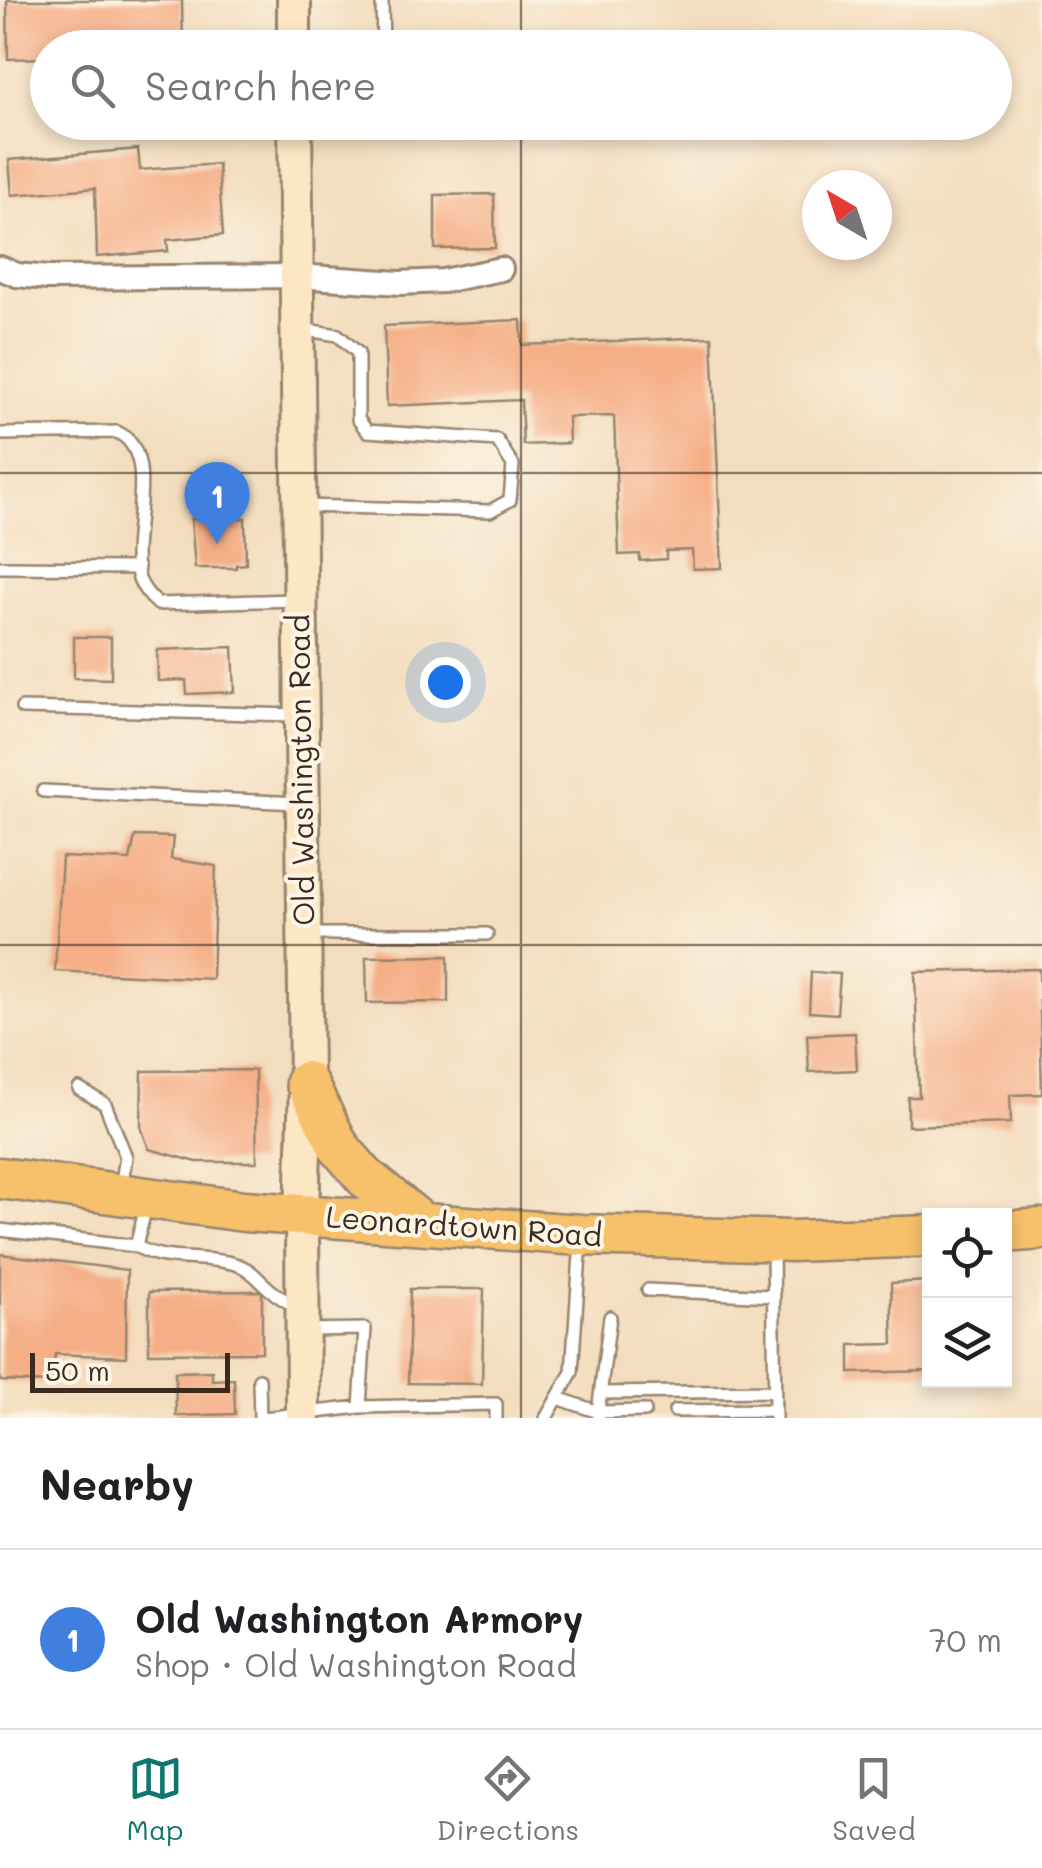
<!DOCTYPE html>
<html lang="en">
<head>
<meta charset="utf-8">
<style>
	:root { --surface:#fff; --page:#f2f2f2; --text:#202124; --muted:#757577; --line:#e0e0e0; --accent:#0f766e }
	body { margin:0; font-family:Mali,sans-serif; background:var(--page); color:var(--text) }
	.controls { position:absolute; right:30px; bottom:30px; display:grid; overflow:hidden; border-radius:0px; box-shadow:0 5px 15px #0003 }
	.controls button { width:90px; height:90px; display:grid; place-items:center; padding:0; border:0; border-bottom:2px solid var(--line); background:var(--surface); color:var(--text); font:50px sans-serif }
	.compass { position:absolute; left:802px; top:170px; width:90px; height:90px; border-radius:50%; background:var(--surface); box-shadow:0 5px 15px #0003; rotate:321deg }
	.scale { position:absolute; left:30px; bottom:25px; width:200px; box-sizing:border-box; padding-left:10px; border:5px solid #3b2a1e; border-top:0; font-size:28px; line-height:35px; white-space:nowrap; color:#3b2a1e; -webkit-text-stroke:8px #fcf5e5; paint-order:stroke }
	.you { position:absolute; left:445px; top:682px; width:35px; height:35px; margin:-25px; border:8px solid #fff; border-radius:50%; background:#1a73e8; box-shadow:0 0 0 15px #1a73e833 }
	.badge { display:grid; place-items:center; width:65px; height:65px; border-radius:50%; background:var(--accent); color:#fff; font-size:32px; font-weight:700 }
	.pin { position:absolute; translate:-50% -82px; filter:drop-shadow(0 2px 5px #0008) }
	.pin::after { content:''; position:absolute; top:52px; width:35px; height:30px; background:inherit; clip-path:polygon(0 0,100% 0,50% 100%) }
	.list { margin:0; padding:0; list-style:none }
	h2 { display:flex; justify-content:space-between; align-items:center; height:130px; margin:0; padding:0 40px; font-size:42px }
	h2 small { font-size:32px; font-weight:400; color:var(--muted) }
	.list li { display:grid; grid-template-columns:65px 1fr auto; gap:30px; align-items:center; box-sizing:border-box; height:180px; padding:0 40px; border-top:2px solid var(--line) }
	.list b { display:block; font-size:38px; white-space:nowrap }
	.list p { margin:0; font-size:32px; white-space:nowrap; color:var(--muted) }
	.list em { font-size:32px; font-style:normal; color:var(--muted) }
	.icon { flex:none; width:55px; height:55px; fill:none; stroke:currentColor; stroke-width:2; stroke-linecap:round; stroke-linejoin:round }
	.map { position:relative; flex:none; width:1042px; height:1418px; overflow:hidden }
	.search { position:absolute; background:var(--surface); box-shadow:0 5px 15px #0003; left:30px; right:30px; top:30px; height:110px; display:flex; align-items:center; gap:25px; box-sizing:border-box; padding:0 35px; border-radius:55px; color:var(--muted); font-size:38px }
	.sheet { height:310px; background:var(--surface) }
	nav { display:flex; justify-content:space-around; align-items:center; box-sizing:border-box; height:140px; border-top:2px solid var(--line); background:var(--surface); font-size:28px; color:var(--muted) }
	nav a { display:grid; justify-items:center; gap:5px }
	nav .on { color:var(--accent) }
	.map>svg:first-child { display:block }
	.building { fill:#f5ae86 }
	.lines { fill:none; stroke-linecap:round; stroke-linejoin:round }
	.service-casing { stroke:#97846e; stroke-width:16 }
	.minor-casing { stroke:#97846e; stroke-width:28 }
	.secondary-casing { stroke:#97846e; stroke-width:38 }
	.trunk-casing { stroke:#97846e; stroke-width:45 }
	.service { stroke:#fff; stroke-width:11 }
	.minor { stroke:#fff; stroke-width:22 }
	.secondary { stroke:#fce6c4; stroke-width:32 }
	.trunk { stroke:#f7c06b; stroke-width:40 }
	.grid { fill:none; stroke:#3b2a1e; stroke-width:2.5; stroke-opacity:0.55 }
	.labels { text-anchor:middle; stroke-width:8; stroke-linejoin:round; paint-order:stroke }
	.street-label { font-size:30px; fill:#3b2a1e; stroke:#fcf5e5 }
</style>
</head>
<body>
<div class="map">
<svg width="1042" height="1418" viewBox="0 0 1042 1418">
	<rect width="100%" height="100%" fill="#fcf5e5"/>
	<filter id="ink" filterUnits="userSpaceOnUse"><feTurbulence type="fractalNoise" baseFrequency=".01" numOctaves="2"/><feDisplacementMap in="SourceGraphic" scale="20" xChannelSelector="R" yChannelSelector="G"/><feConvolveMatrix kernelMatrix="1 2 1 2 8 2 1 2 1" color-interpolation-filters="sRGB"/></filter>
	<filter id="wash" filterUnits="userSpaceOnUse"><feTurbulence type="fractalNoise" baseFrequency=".0048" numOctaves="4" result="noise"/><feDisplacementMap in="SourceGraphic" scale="40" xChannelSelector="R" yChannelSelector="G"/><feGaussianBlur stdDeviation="2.25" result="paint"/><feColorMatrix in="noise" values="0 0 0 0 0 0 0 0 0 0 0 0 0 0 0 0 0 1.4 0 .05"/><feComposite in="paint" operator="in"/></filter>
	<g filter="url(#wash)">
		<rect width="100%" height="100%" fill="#f3ddbe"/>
		<g id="blocks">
			<path class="building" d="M7,0h175l1,48h-135v10l-40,1z
				M138,149l2,21 78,-6 5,71 -56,5 1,11 -71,6 -2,-69 -83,7 -3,-35z
				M494,194l1,54 -60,1v-54z
				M521,320l1,25 190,-8 10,231 -29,1 -1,-19 -26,1v8l-26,2v-7l-21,1 -5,-139 -46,1 1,26 -46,2 -2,-45 -134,6 -3,-80z
				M245,518l1,46 -10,1v3h-41l-4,-49z
				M74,637h37v42l-37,-1z
				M233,647l2,45 -48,2 -1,-14 -28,1 -1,-31z
				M135,836l38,1 -2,22 45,7 -4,113 -157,-8 7,-114 68,3z
				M448,956v46l-81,1 -1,-46z
				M1039,969l3,125 -32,1 1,28 -103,3v-29h11l-4,-125z
				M811,972l29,2 -3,40 -28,-2z
				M855,1033l2,37 -48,2 -2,-37z
				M255,1070l2,92h-60l-48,-13 -8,-22 1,-56z
				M0,1254l127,16 -1,87 -71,-3 -3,29 -52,-2z
				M930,1281v90l-80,2v-28l43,-1 -2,-61z
				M410,1289h74l-2,95 -74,-1z
				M262,1291v61l-113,1v-61z
				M212,1371v9l22,-1 1,35 -59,2 -1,-44z"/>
		</g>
	</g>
	<g filter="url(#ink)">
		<use href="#blocks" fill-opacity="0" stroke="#97846e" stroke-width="2.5"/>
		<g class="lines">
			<g class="service-casing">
				<path id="service" d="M382,0l1,48
					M300,329l38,6 20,18v66l9,12 130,9 16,25 -3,35 -20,11 -187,-5
					M0,434l117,-2c46,22 9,106 22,147 4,10 11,18 19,25l138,-4
					M0,567l138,1
					M22,708l275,7
					M43,791l256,12
					M308,934h179
					M79,1089l26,15 21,53 -5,30
					M0,1230l136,16c29,18 66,8 99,18 16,4 24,17 37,27 8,7 18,12 27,18
					M136,1246l10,-39
					M773,1247l2,171
					M648,1290l126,6
					M610,1317l-12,95 47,-1
					M259,1379l1,39
					M602,1393l172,-2
					M558,1398l40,14v6
					M360,1407l136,-3v14
					M675,1411l100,-1
					M263,1418l97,-11 5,-78 -58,1
					M546,1418l26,-46 9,-132"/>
			</g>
			<g class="minor-casing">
				<path id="minor" d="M0,268l17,7 31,3 249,-2 103,7 43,-2 58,-12"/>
			</g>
			<g class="secondary-casing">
				<path id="secondary" d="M294,0v48
					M295,122l11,960 -4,134 1,202"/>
			</g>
			<g class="trunk-casing">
				<path id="trunk" d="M306,1082l33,65 26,30 55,45
					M0,1178l244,33 337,24 211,6 138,-5
					M1004,1232l38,-3"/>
			</g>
			<use href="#service" class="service"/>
			<use href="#minor" class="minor"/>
			<use href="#secondary" class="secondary"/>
			<use href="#trunk" class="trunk"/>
		</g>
	</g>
	<path class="grid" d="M521,0v48M521,122v1296M0,473h1042M0,945h1042"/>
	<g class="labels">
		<g class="street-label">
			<text transform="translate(302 770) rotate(-91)" y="10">Old Washington Road</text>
			<text transform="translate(464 1227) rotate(4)" y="10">Leonardtown Road</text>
		</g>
	</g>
</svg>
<div class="controls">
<button><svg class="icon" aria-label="locate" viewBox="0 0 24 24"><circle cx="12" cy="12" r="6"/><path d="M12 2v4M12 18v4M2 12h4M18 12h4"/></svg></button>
<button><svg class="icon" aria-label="layers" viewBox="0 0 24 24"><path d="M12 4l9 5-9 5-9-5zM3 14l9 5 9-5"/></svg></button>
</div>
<svg class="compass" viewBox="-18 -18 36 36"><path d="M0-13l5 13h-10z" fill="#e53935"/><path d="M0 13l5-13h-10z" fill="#757577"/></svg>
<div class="scale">50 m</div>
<div class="you"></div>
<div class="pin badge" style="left:217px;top:544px;background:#3f7fe0">1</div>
<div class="search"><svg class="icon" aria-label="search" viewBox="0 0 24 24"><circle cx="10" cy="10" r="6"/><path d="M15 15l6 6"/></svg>Search here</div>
</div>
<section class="sheet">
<h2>Nearby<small></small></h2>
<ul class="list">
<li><span class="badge" style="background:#3f7fe0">1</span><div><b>Old Washington Armory</b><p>Shop · Old Washington Road</p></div><em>70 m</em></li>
</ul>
</section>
<nav>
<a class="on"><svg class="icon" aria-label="map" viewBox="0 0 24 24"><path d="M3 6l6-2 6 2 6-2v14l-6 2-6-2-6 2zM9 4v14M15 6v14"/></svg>Map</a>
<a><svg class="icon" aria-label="directions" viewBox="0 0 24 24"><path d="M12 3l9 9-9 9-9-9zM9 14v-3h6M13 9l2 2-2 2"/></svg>Directions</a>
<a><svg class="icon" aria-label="saved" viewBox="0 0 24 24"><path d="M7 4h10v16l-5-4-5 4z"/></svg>Saved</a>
</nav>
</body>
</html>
